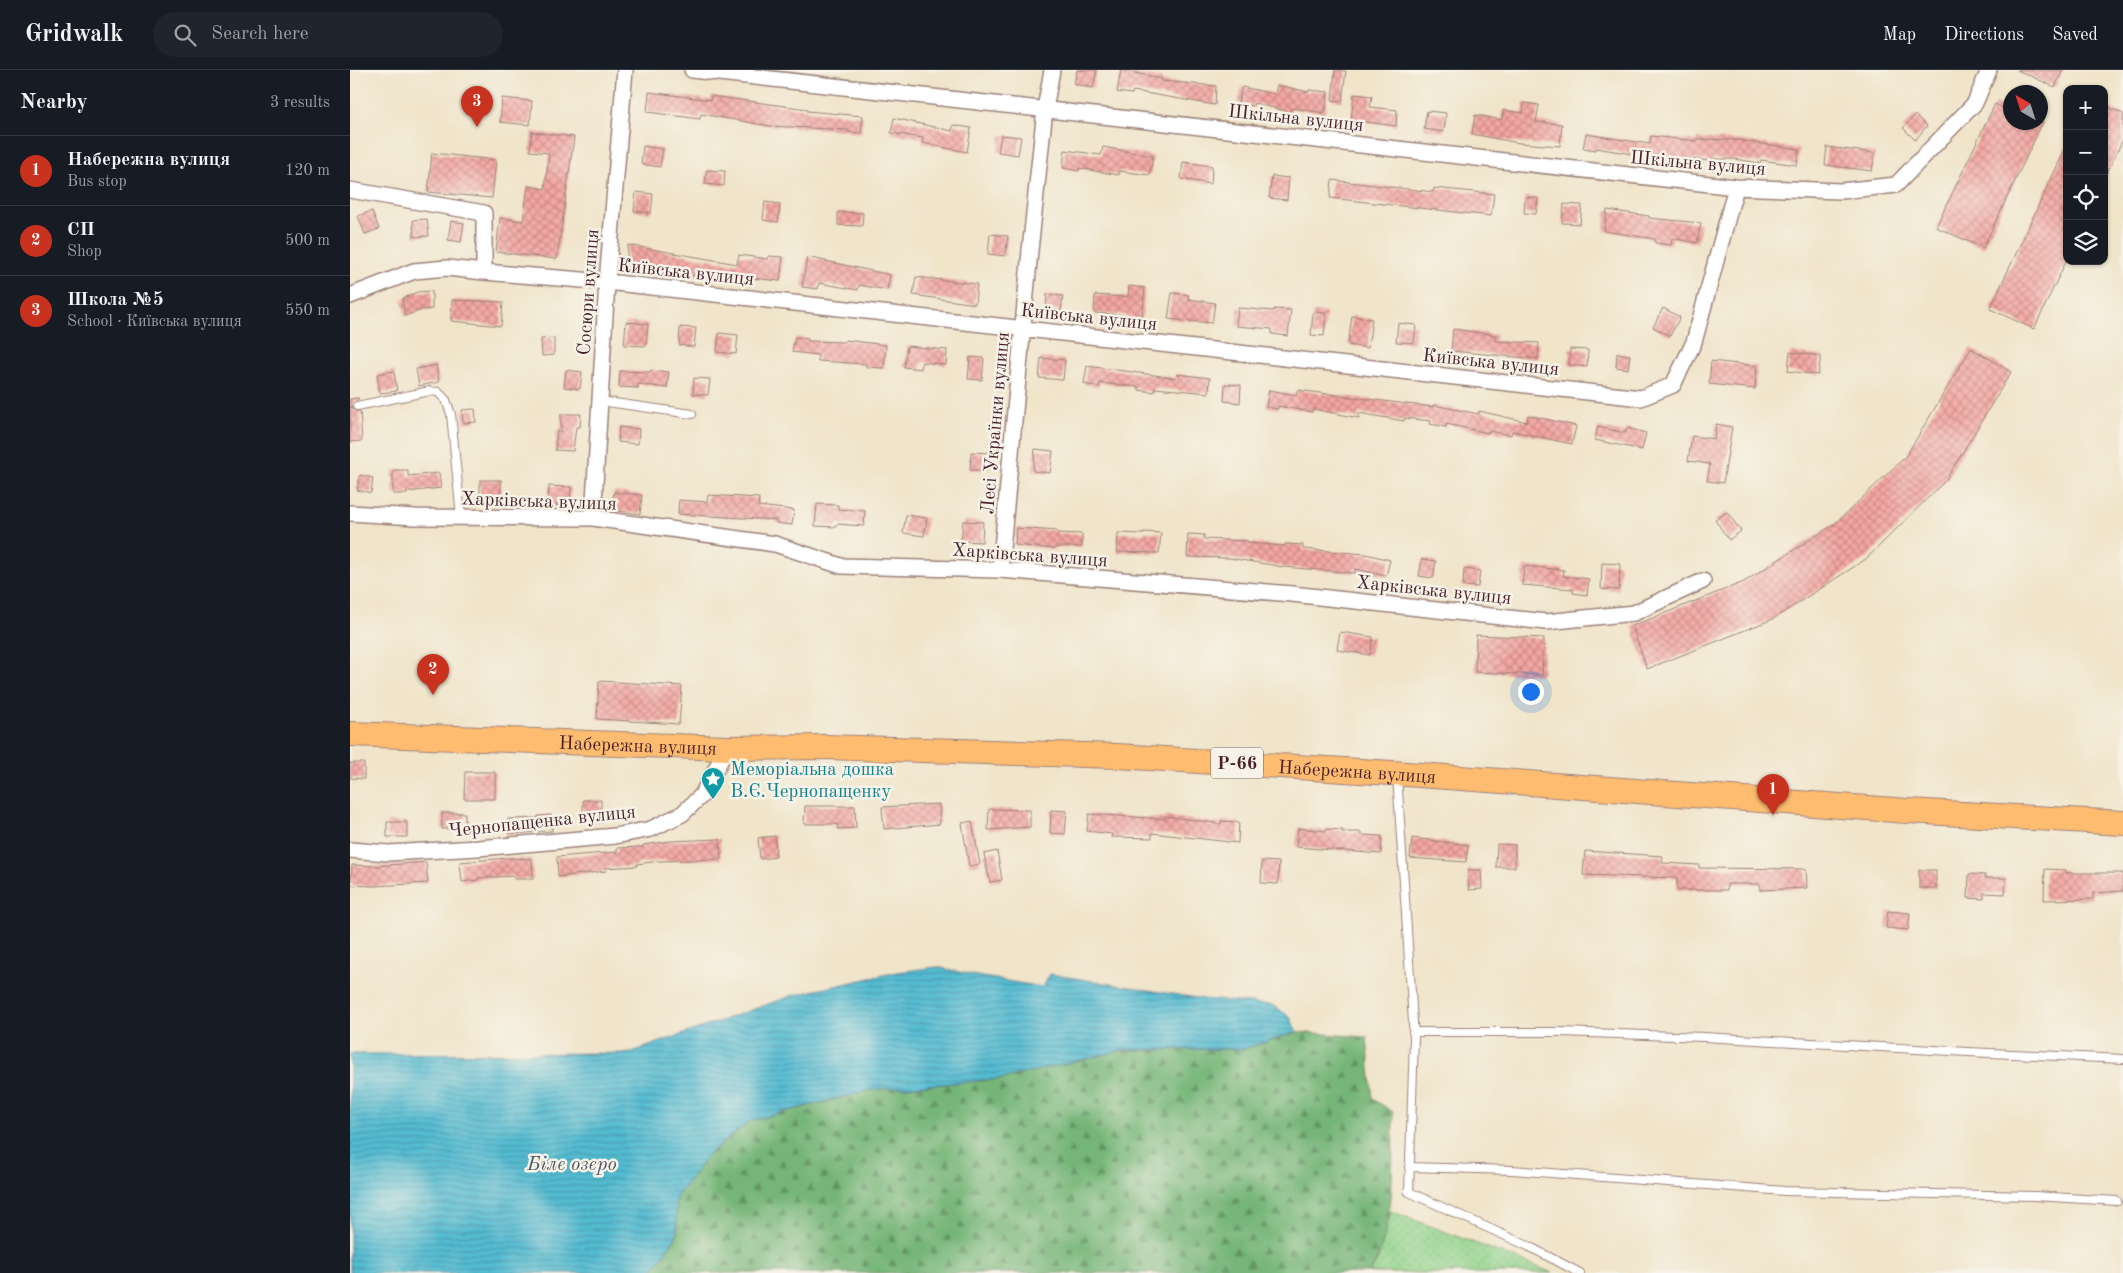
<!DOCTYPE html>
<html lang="en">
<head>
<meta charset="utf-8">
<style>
	:root { --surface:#171b24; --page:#20242c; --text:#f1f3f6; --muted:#9ea1a6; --line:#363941; --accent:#c8321e }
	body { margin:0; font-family:"Old Standard TT",serif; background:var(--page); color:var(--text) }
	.controls { position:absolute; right:15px; top:15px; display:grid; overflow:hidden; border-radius:10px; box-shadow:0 1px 4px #0004 }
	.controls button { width:45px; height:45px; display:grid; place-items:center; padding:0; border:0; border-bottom:1px solid var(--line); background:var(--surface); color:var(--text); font:25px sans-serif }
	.compass { position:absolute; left:1653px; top:15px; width:45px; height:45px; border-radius:50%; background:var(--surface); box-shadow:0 1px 4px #0004; rotate:321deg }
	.you { position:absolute; left:1180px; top:621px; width:18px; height:18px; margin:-12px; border:4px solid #fff; border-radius:50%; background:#1a73e8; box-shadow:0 0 0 8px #1a73e833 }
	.badge { display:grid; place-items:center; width:32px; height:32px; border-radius:50%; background:var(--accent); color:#fff; font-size:16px; font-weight:700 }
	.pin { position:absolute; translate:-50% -41px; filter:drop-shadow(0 1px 2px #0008) }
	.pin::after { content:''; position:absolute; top:26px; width:18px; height:15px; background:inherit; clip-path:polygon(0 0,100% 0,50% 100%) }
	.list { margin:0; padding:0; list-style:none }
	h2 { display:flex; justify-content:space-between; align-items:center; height:65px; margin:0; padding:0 20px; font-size:21px }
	h2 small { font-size:16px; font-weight:400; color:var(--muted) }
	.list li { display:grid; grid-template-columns:32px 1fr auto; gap:15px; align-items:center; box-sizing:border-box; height:70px; padding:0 20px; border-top:1px solid var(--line) }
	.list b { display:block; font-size:19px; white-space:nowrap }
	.list p { margin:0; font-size:16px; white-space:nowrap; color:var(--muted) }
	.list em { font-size:16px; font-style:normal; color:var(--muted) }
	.icon { flex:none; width:28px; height:28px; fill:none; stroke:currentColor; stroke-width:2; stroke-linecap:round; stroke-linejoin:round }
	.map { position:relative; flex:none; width:1773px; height:1203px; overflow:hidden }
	header { display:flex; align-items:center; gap:30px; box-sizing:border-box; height:70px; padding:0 25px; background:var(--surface); border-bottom:1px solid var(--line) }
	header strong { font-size:24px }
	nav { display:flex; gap:28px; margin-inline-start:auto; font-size:18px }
	.search { width:350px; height:45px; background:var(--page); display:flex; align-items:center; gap:12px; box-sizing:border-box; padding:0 18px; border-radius:28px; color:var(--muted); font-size:19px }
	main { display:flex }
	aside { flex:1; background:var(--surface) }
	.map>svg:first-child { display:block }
	.grass { fill:url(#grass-dots); stroke:#6e795b }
	.forest { fill:url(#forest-firs); stroke:#5f6a51 }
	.water { fill:url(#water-rules); stroke:#4e6d7e }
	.building { fill:url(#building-cross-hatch) }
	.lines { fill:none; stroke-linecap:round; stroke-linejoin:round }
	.service-casing { stroke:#9d827a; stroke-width:10 }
	.minor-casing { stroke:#9d827a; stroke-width:18 }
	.primary-casing { stroke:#9d827a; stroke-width:26 }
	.service { stroke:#fff; stroke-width:8 }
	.minor { stroke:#fff; stroke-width:15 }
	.primary { stroke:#febc70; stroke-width:24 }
	.labels { text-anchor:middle; stroke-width:5; stroke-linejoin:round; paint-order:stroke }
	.shield { fill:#f7f3e8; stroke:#7e5f64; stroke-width:1 }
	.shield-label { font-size:18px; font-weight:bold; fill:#4a1f2b }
	.street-label { font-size:19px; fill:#4a1f2b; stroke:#f7f3e8 }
	.culture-label { font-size:19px; fill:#0d838f; stroke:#f7f3e8; text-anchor:start }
	.water-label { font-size:20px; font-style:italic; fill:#4d5665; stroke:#f7f3e8 }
</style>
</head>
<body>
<header>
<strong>Gridwalk</strong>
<div class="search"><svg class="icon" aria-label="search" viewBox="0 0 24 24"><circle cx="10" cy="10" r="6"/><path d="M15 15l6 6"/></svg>Search here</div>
<nav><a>Map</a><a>Directions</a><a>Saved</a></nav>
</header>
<main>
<aside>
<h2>Nearby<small>3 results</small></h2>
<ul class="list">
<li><span class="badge">1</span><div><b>Набережна вулиця</b><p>Bus stop</p></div><em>120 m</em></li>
<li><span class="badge">2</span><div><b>СП</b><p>Shop</p></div><em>500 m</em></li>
<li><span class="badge">3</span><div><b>Школа №5</b><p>School · Київська вулиця</p></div><em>550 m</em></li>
</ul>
</aside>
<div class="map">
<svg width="1773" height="1203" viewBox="0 0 1773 1203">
	<defs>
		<pattern id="grass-dots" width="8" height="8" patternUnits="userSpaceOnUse" patternTransform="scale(1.25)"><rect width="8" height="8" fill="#91d38b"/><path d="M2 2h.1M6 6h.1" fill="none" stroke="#7fb578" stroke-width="1.8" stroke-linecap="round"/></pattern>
		<pattern id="forest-firs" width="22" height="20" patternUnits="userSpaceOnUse" patternTransform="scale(1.25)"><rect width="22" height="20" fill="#74b577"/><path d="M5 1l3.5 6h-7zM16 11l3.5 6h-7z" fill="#619362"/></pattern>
		<pattern id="water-rules" width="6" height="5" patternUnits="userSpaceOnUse" patternTransform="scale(1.25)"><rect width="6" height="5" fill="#53bbd1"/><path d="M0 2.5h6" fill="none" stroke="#4797aa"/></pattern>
		<pattern id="building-cross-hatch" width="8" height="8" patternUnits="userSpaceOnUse" patternTransform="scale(1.25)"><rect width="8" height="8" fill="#f4a7a3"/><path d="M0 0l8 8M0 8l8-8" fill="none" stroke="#c88785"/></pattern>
	</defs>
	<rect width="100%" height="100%" fill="#f7f3e8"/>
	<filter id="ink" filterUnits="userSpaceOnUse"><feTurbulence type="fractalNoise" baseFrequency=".02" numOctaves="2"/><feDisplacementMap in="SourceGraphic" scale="10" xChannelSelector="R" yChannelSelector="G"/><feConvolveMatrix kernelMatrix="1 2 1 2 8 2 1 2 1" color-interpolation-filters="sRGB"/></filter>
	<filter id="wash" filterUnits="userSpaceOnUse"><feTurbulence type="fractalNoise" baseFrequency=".0096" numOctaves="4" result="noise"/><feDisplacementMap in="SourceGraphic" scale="20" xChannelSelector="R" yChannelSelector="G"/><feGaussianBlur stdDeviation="1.12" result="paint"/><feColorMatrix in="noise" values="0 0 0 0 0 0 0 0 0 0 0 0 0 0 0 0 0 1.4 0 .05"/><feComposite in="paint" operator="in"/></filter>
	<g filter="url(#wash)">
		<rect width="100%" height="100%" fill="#f0e4c9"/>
		<path class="grass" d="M1041,1141l162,62h-183l8,-14z"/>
		<path class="forest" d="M947,962l70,5 6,62 20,13c-1,55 4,111 -23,161h-719l26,-38 -1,-38 32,-42 42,-34 120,-31 131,-11 122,-29 120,-1z"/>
		<path class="water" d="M587,897l40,9 66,11 7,-13 153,25 70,6 17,12 7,15 -53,17 -121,1 -122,29 -131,11 -120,31 -42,34 -32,42 1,38 -26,38h-301v-219l279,-1 165,-58 103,-23z"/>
		<g id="blocks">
			<path class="building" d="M727,0h20l-4,18 -19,-4z
				M771,0l41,9 -1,2 55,5 -1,19 -82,-14 -1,3 -15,-2z
				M985,0l11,1 -4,30 -10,-1z
				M1667,0h46l-8,17z
				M927,15l32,7v-2l19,2 -3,21 -34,-5 -1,4 -36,-9 -1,3 -15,-3 4,-16 33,7z
				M299,22l62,8v-4l96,13v2l56,5 -2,17 -13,-1v-2l-78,-4 -69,-12 -1,5 -53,-7z
				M1004,24l18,2 -2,11 27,3 -1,16 -45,-6z
				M152,28l30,3 -2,24 -30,-3z
				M1174,33l15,2 -3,17 26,2 -2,22 -41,-3 -47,-9 3,-19 27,5 1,-10 20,3z
				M1645,34l15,7v11h33l-60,126 -47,-21z
				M1754,35l19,9v25l-19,40z
				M1077,41l19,2 -2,19 -20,-3z
				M1565,45l12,11 -12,14 -12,-12z
				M544,48l58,13 1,-6 18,3 -4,24 -45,-9 1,-5 -32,-5z
				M182,62l42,5 -17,122 -61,-7 4,-34 23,3 5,-35 17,3 4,-36 -19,-2z
				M1236,64l64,10 1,-8 46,5v-2l39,1 63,9 -2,16 -36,-5 -1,3 -26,-4h-22v2l-23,-2 -1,2 -50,-6 -42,-7v2l-13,-2z
				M651,65l20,2 -3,18 -20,-3z
				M1717,75v114l-33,70 -44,-20z
				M293,76l20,3 -3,18 -19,-3z
				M753,77l50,9 -3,19 -31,-4v4l-40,-7v3l-16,-3 2,-18 36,5z
				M1477,77l48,6 -3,18 -47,-6z
				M82,83l64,7 -4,38 -64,-6z
				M833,92l29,4 -1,18 -30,-5z
				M357,100l18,1 -1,15 -19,-2z
				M922,106l17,2 -2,22 -18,-2z
				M982,110l101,12 1,-4 60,6 -3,22 -161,-18z
				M286,122l17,2 -2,19 -17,-2z
				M1175,127l13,1 -2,16 -12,-1z
				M415,132l15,2 -2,18 -15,-2z
				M1214,134l18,1 -2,19 -18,-1z
				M1257,140l42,6v2l52,5 -4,20 -25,-5 -1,7 -16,-2v-4l-51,-8z
				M22,141l7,18 -14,5 -7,-18z
				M488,142l25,1 -1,13 -24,-1z
				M77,149l2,17 -15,1 -1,-17z
				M101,151l13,2 -3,19 -13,-2z
				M640,164l18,2 -3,20 -17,-2z
				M278,175l109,19 2,-9 29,4v-3l15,1 -3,24 -56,-6 -1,5 -97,-14z
				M457,187l83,18 -3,15 -28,-5 -1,5 -39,-7 -1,6 -16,-2z
				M566,207l61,7 -2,20 -62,-9z
				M779,216l16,2 -3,31 -16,-2v-2l-32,-2 1,-18 33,2z
				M82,221v18l-11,1 -16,6 -3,-17 15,-7z
				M822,223l17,2 -1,4 27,4 -3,20 -44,-4z
				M697,224l16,2 -2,15 -15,-2z
				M102,230l51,2 -2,24 -50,-5z
				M888,238l36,3v-2l17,1 -3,26 -16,-2v-5l-36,-3z
				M1313,238l17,9 -10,19 -17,-9z
				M963,242l13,1 -2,23 -13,-1z
				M1002,246l20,3 -4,29 -20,-3z
				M276,252l22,2 -2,22 -22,-1z
				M1048,253l18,2 -2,18 -18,-1z
				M330,257l16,1 -2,19 -15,-2z
				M1103,259l43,6 -1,6 44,2 -1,16 -87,-8z
				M369,263l19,2 -2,19 -19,-2z
				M445,267l13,2v2l37,1v-2l41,5 -2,23 -18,-1v-3l-48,-3v-6l-26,-3z
				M204,268v17l-12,1 -1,-17z
				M557,276l40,4 -1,15 -24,-3 -1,7 -17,-2z
				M1621,278l40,24 -65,108 -80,79 -93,60 -126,50 -15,-43 112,-44 92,-59 70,-67z
				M1220,279l18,1 -1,17 -18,-2z
				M1440,282l31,4 -3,19 -30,-4z
				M1267,283l13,2 -2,14 -12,-2z
				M620,287l14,1 -2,22 -14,-1z
				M691,288l24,2 -2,20 -24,-2z
				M1361,291l46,5 -2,23 -46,-5z
				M86,295l3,17 -20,4 -3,-17z
				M737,296l89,12 1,-4 33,4 -1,15 -54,-5 -1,4 -15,-2v-3l-39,-4 -1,4 -15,-3z
				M216,300l16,2 -2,17 -16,-2z
				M301,300l18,2 -2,16 -29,-4v4l-19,-1 1,-16 30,1z
				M44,301l3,20 -17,2 -3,-19z
				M344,308l16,1 -2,16 -15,-1z
				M875,314l16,1 -1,18 -16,-2z
				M919,320l27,5 1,-5 110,14 26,3v-2l46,9v-3l48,11 1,-7 48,11 -4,18 -60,-13 -1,4 -23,-4v2l-42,-9v3l-16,-3 1,-3 -26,-3 -1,3 -45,-8v5l-46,-9 -1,3 -34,-6v3l-12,-2z
				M9,328l-8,9 4,4h5l2,30 -12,1v-43z
				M125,339l1,13 -13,1 -1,-13z
				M211,344h20l-1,13h-4l-3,24 -18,-1 2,-19 4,1z
				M1366,354l16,3 -9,56 -16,-2 3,-17 -22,-3 4,-25 22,3z
				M269,357l20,2 -1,15 -20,-2z
				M1248,357l27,6 2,-5 19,5 -4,17 -47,-10z
				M685,379l18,2 -3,22 -17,-2z
				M621,382l19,1 -1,17h-19z
				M43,400h15v6l31,-3 2,15 -34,4v2h-14z
				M10,405l13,3 -2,15 -14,-3z
				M130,410h21v19h-21z
				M199,416l22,1 -1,19 -22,-1z
				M264,422l28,3 -2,19 -29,-4z
				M358,425l51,3 -1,8 36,4 -2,15 -16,-2v-3l-98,-6 1,-14 28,2z
				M467,434l21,1v4l27,2 -1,15 -27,-2 -1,3 -21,-1z
				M1377,442l14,19 -12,9 -14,-20z
				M556,445l21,3 -3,18 -21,-3z
				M613,451l20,1 -1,20 -21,-1z
				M666,458l41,3v2l25,1v13h-26l-1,2 -40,-4z
				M794,462l17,1 -2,20 -42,-1 1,-19 26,1z
				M838,464l16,1v4l44,2v2l37,3v-2l18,1v4l63,5 24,6 -4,16 -31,-7v4l-71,-6 -55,-9 -42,-1z
				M1072,489l14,2 -3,17 -14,-2z
				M1252,493l18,1 -1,26 -18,-1z
				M1174,496l40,4 -1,6 26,3 -2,16 -14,-2v-4l-51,-4z
				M1114,499l16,2 -2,16 -15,-1z
				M990,562l33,5 -3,18 -33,-5z
				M1126,565l68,3 -2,37 -67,-3z
				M249,611l83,5 -3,38 -82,-5z
				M0,693h14v16l-14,-1z
				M115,702h30v27h-31z
				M233,730h18v21h-18z
				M589,734l1,20 -56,5 -2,-22z
				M455,736h50l1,22 -18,1v-5h-34z
				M639,739l41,1v17l-42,3z
				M701,740l16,1 -2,23 -15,-1z
				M92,743h23v16h-23z
				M739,744l76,5v-3l56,8v-3l18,1 -1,21 -86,-10v5l-41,-1 1,-3 -25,-3z
				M201,745l1,16 -44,3v-15l30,-1v-2z
				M622,751l8,43 -11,2 -7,-43z
				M37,752h20v15h-20z
				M948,758l28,3v-2l17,1 -1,2h19v3l21,1 -1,18 -85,-7z
				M425,766l1,21 -16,2 -2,-21z
				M1062,768l56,7 -2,17 -56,-4z
				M370,769l1,20 -62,2 -22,3 1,2 -33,2 1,3 -48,6 -1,-20 60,-5v-4l26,-1v-2l28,-4z
				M1147,774l18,1v22h-19z
				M647,781l5,29 -12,2 -6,-28z
				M1235,781l78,5 -1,7 37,2v3l107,1 1,19 -47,2v-6h-33v6h-50v-12l-94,-3z
				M157,788l25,1 1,20h-19v-3l-36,2v2l-16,2 -2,-20z
				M912,791l17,1 -1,22 -17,-1z
				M76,792l2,21 -55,3 -22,-1 1,-20 25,1z
				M1695,799l21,1v3h57v18l-30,2v6l-49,1z
				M1118,800h13l1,19 -13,1z
				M1569,800h17v18h-17z
				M1619,804l16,1v3h21l-1,16 -21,-1v6l-16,-1z
				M1538,841l22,2 -2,17 -22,-2z"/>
		</g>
	</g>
	<g filter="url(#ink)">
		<use href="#blocks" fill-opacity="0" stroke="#9d827a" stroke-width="1"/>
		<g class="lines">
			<g class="service-casing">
				<path id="service" d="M250,331l92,13
					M7,336l73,-15 8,1 8,8 5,14 10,103
					M1047,705l17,263 -5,154 119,54 52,27
					M1063,962h148l143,5 264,15 155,7
					M1059,1097l103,3 273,21 250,5 82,5"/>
			</g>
			<g class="minor-casing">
				<path id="minor" d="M342,0l1044,117 105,4 55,-6 79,-82 14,-33
					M0,120l134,23v59l123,10 1034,116 32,-13 21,-43 42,-155
					M0,226l64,-25 33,-3 37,4
					M0,443l65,4 178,1 182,26 66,22 159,4 292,24 254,28 88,-9 69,-32
					M243,448l14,-236 18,-212
					M650,500l30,-319 15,-142 7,-39
					M0,780l38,3 90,-5 137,-12 36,-7 31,-15 20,-19 25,-47"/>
			</g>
			<g class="primary-casing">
				<g id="primary">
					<path id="s1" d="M0,664l377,14 99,-1 291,9 275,17 516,38 215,12"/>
				</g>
			</g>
			<use href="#service" class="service"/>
			<use href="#minor" class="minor"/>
			<use href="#primary" class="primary"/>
		</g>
	</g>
	<defs>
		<g id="sight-pin" transform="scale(1.25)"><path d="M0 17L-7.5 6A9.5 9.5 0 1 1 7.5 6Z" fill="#0f9aa8" stroke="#f7f3e8"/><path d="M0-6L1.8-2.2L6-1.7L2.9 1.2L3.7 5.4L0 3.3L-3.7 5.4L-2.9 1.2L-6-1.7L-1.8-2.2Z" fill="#fff"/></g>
	</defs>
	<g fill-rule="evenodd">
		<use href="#sight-pin" x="363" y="709"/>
	</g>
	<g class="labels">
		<rect class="shield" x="861" y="677.5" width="52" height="31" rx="4"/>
		<g class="shield-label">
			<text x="887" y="699">Р-66</text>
		</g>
		<g class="street-label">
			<text transform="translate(946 47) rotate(6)" y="7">Шкільна вулиця</text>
			<text transform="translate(1348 92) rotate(5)" y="7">Шкільна вулиця</text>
			<text transform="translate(336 201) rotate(6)" y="7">Київська вулиця</text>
			<text transform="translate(237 222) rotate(-86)" y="7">Сосюри вулиця</text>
			<text transform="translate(739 246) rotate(6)" y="7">Київська вулиця</text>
			<text transform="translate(1141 291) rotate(6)" y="7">Київська вулиця</text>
			<text transform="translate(644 353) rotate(-85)" y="7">Лесі Українки вулиця</text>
			<text transform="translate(189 430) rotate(2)" y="7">Харківська вулиця</text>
			<text transform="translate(680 484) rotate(4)" y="7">Харківська вулиця</text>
			<text transform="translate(1084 519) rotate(6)" y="7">Харківська вулиця</text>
			<text dy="7" stroke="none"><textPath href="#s1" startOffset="288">Набережна вулиця</textPath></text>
			<text dy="7" stroke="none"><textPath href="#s1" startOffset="1008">Набережна вулиця</textPath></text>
			<text transform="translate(192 750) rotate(-6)" y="7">Чернопащенка вулиця</text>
		</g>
		<g class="culture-label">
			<text x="380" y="705">Меморіальна дошка<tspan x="380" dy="22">В.Є.Чернопащенку</tspan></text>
		</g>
		<g class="water-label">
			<text x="222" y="1100">Біле озеро</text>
		</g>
	</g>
</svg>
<div class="controls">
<button>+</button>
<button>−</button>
<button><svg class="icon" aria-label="locate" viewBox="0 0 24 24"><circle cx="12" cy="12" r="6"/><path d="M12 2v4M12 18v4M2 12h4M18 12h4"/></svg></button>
<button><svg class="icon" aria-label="layers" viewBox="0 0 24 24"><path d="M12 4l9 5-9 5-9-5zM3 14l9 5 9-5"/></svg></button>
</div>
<svg class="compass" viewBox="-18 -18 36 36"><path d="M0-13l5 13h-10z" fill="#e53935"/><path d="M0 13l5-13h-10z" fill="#9ea1a6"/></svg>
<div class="you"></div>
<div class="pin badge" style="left:1423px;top:745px">1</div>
<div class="pin badge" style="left:83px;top:625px">2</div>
<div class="pin badge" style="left:127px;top:57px">3</div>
</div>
</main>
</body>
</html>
